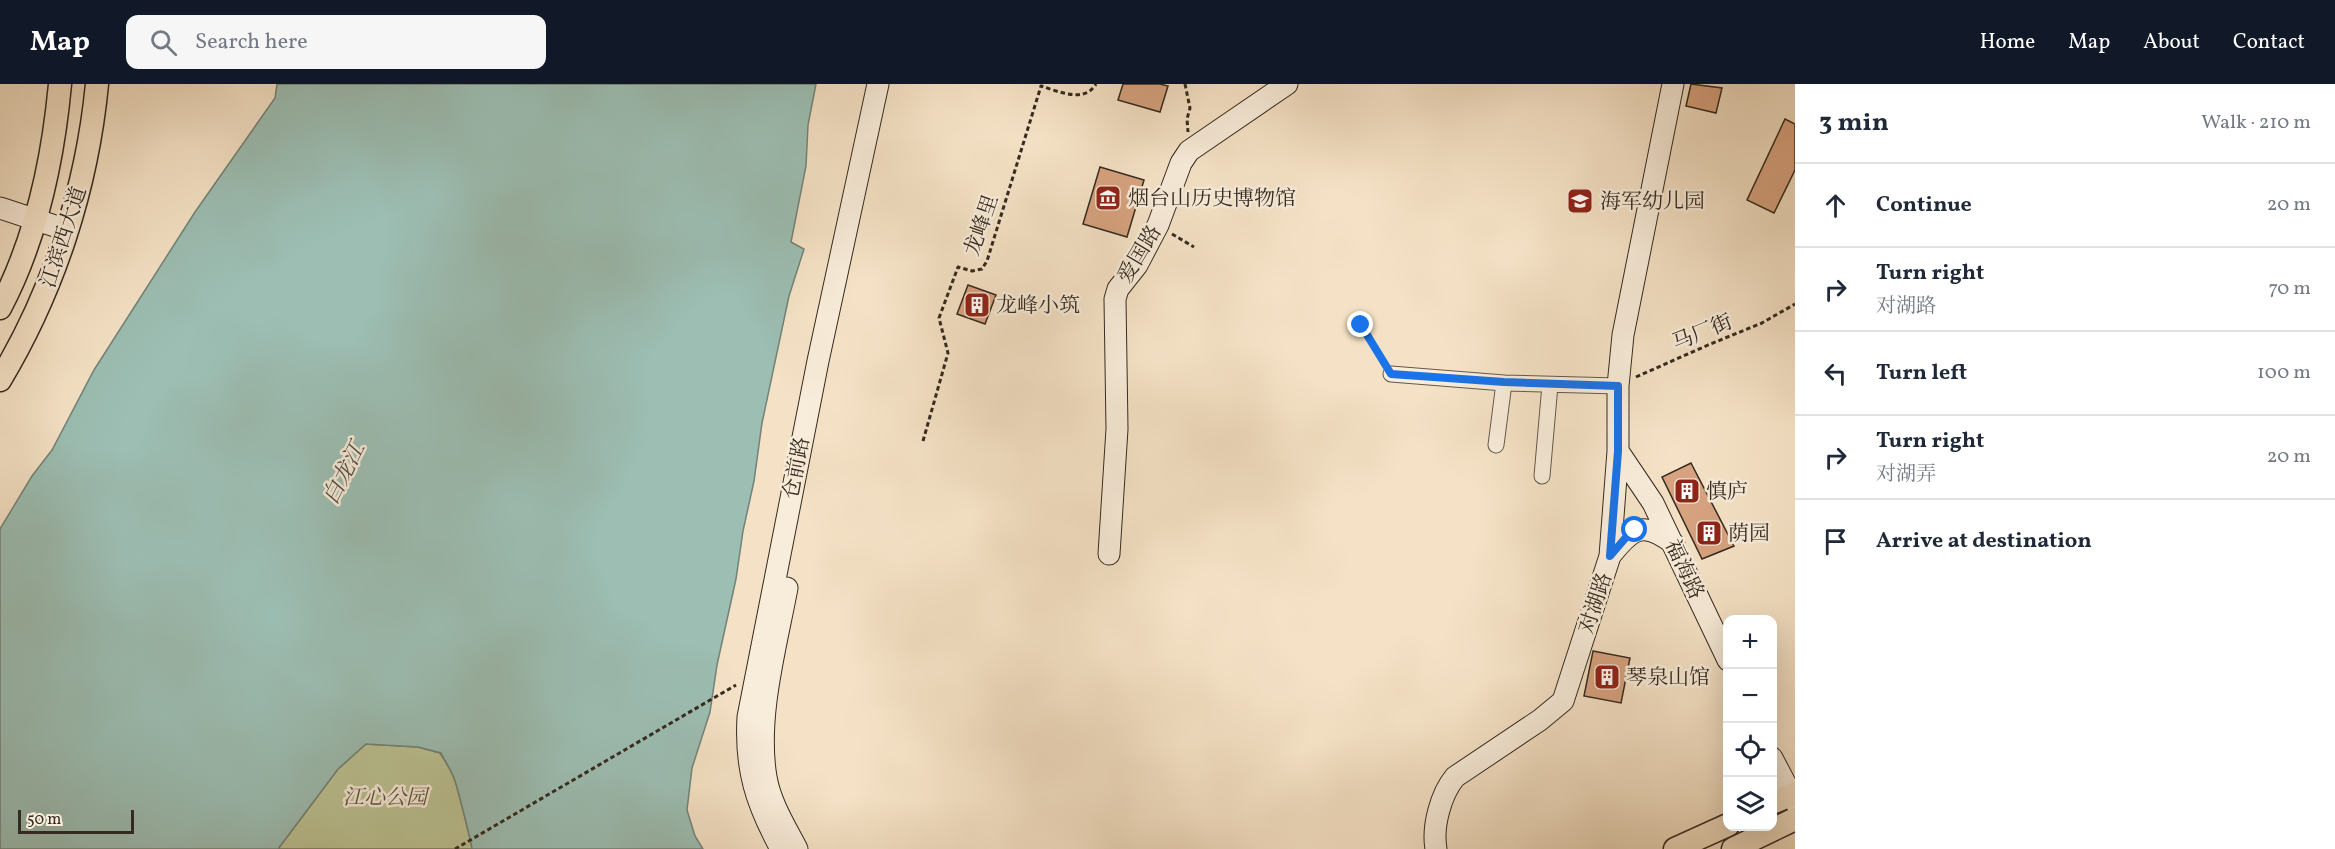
<!DOCTYPE html>
<html lang="en">
<head>
<meta charset="utf-8">
<style>
	:root { --surface:#fff; --page:#f6f6f7; --text:#1f2937; --muted:#747a83; --line:#e0e1e3; --accent:#111827 }
	body { margin:0; font-family:Vollkorn,"Noto Serif SC",serif; background:var(--page); color:var(--text) }
	.controls { position:absolute; right:18px; bottom:18px; display:grid; overflow:hidden; border-radius:12px; box-shadow:0 6px 24px #0002 }
	.controls button { width:54px; height:54px; display:grid; place-items:center; padding:0; border:0; border-bottom:2px solid var(--line); background:var(--surface); color:var(--text); font:30px sans-serif }
	.scale { position:absolute; left:18px; bottom:15px; width:116px; box-sizing:border-box; padding-left:6px; border:3px solid #342a20; border-top:0; font-size:16px; line-height:21px; white-space:nowrap; color:#342a20; -webkit-text-stroke:4px #f8ecda; paint-order:stroke }
	.stop { position:absolute; width:18px; height:18px; margin:-14px; border:4px solid #1a73e8; border-radius:50%; background:#fff }
	.stop.end { background:#1a73e8; border-color:#fff; box-shadow:0 2px 6px #0008 }
	.list { margin:0; padding:0; list-style:none }
	h2 { display:flex; justify-content:space-between; align-items:center; height:78px; margin:0; padding:0 24px; font-size:26px }
	h2 small { font-size:20px; font-weight:400; color:var(--muted) }
	.list li { display:grid; grid-template-columns:39px 1fr auto; gap:18px; align-items:center; box-sizing:border-box; height:84px; padding:0 24px; border-top:2px solid var(--line) }
	.list b { display:block; font-size:22px; white-space:nowrap }
	.list p { margin:0; font-size:20px; white-space:nowrap; color:var(--muted) }
	.list em { font-size:20px; font-style:normal; color:var(--muted) }
	.icon { flex:none; width:33px; height:33px; fill:none; stroke:currentColor; stroke-width:2; stroke-linecap:round; stroke-linejoin:round }
	.map { position:relative; flex:none; width:1795px; height:765px; overflow:hidden }
	header { display:flex; align-items:center; gap:36px; box-sizing:border-box; height:84px; padding:0 30px; background:var(--accent); color:#fff }
	header strong { font-size:28px }
	nav { display:flex; gap:33px; margin-inline-start:auto; font-size:21px }
	.search { width:420px; height:54px; background:var(--page); display:flex; align-items:center; gap:15px; box-sizing:border-box; padding:0 21px; border-radius:12px; color:var(--muted); font-size:22px }
	main { display:flex }
	aside { flex:1; background:var(--surface) }
	.map>svg:first-child { display:block }
	.green { fill:#bcc394; stroke:#78765a; stroke-width:1.5 }
	.water { fill:#9cbeb3; stroke:#728378; stroke-width:1.5 }
	.building { fill:#d7a380; stroke:#342a20; stroke-width:1.5 }
	.lines { fill:none; stroke-linecap:round; stroke-linejoin:round }
	.street-casing { stroke:#64584a; stroke-width:17 }
	.secondary-casing { stroke:#342a20; stroke-width:23 }
	.primary-casing { stroke:#342a20; stroke-width:25 }
	.path { stroke:#342a20; stroke-width:3; stroke-dasharray:4.5 3; stroke-linecap:butt }
	.street { stroke:#f8ecda; stroke-width:15 }
	.secondary { stroke:#f8ecda; stroke-width:21 }
	.primary { stroke:#f5e2c6; stroke-width:22 }
	.route { stroke:#1a73e8; stroke-width:8 }
	.labels { text-anchor:middle; stroke-width:5; stroke-linejoin:round; paint-order:stroke }
	.poi-label { font-size:21px; fill:#342a20; stroke:#f8ecda; text-anchor:start }
	.street-label { font-size:21px; fill:#342a20; stroke:#f8ecda }
	.park-label { font-size:21px; font-style:italic; fill:#56503d; stroke:#f8ecda }
	.water-label { font-size:22px; font-style:italic; fill:#4e4f45; stroke:#f8ecda }
</style>
</head>
<body>
<header>
<strong>Map</strong>
<div class="search"><svg class="icon" aria-label="search" viewBox="0 0 24 24"><circle cx="10" cy="10" r="6"/><path d="M15 15l6 6"/></svg>Search here</div>
<nav><a>Home</a><a>Map</a><a>About</a><a>Contact</a></nav>
</header>
<main>
<div class="map">
<svg width="1795" height="765" viewBox="0 0 1795 765">
	<rect width="100%" height="100%" fill="#f5e2c6"/>
	<filter id="stains"><feTurbulence type="fractalNoise" baseFrequency=".00333" numOctaves="4"/><feColorMatrix values="0 0 0 0 .2 0 0 0 0 .09 0 0 0 0 .02 0 0 0 .5 -.17"/></filter>
	<radialGradient id="worn" r=".72"><stop offset=".6" stop-color="#630" stop-opacity="0"/><stop offset="1" stop-color="#630" stop-opacity=".3"/></radialGradient>
	<path class="green" d="M366,660l52,3 22,6c5,8 11,17 14,25 3,7 18,67 18,71h-194l60,-80z"/>
	<path class="water" d="M277,0h539l-8,41 -2,41 -15,76 13,7 -15,47 -27,127 -8,58 -11,50 -7,48 -19,86 -7,47 -18,56 -5,42 8,26 8,13h-231c0,-4 -15,-64 -18,-71 -3,-8 -9,-17 -13,-25l-23,-6 -52,-3 -28,25 -60,80h-278v-320l32,-53 20,-26 42,-80 101,-158 80,-114z"/>
	<path class="building" d="M1123,0h37l8,2 -8,26 -42,-12z
		M1691,0l31,4 -6,25 -30,-7z
		M1785,35l10,5v46l-21,43 -27,-13z
		M1100,83l44,13 -17,57 -44,-13z
		M968,201l28,10 -11,29 -28,-10z
		M1691,379l43,83 -32,13 -40,-82z
		M1593,567l37,7 -9,45 -37,-7z"/>
	<g class="lines">
		<g class="street-casing">
			<path id="street" d="M1391,290l113,9 114,3
				M1496,361l8,-62
				M1542,392l8,-91"/>
		</g>
		<g class="secondary-casing">
			<path id="secondary" d="M0,124l67,22
				M1618,367l35,52 75,157
				M1109,470l8,-125 -2,-130 3,-10 19,-24 21,-40 23,-62 8,-12 98,-67
				M1610,472c22,-28 33,-36 64,-12
				M787,504c-11,59 -31,129 -21,189 4,25 19,49 31,72
				M1772,674l23,44
				M781,765c-25,-46 -36,-80 -33,-132l70,-356 60,-277
				M1436,765c-4,-23 5,-55 19,-72l85,-57 23,-19 47,-145 8,-105v-65l5,-51 50,-251"/>
		</g>
		<g class="primary-casing">
			<path id="primary" d="M0,224c36,-68 53,-148 60,-224
				M0,296c54,-90 87,-192 97,-296
				M1772,719l23,-10
				M1675,765l53,-24
				M1733,765l62,-30"/>
		</g>
		<path class="path" d="M1185,0l5,24 -3,11 1,13
			M1172,150l22,13
			M1361,241l23,37
			M1636,293l72,-32 54,-22 33,-19
			M923,357l25,-88 -9,-35 19,-51 14,4 10,-2 5,-8 54,-175c17,5 43,18 55,-2
			M455,765l281,-164"/>
		<use href="#street" class="street"/>
		<use href="#secondary" class="secondary"/>
		<use href="#primary" class="primary"/>
	</g>
	<g class="lines">
		<path class="route" d="M1361,241l30,49 113,8 114,4v65l-8,105 18,-21 7,-5"/>
	</g>
	<defs>
		<g id="museum-square" transform="scale(1.35)"><rect x="-9" y="-9" width="18" height="18" rx="4" fill="#8f2418" stroke="#f8ecda"/><path d="M0-6L6-3V-2H-6V-3ZM-5-1h2V3h-2ZM-1-1h2V3h-2ZM3-1h2V3H3ZM-6 4H6V6H-6Z" fill="#fff"/></g>
		<g id="school-square" transform="scale(1.35)"><rect x="-9" y="-9" width="18" height="18" rx="4" fill="#8f2418" stroke="#f8ecda"/><path d="M0-5L7-2L0 1L-7-2ZM-4 1L0 2.5L4 1V4Q0 6-4 4Z" fill="#fff"/></g>
		<g id="building-square" transform="scale(1.35)"><rect x="-9" y="-9" width="18" height="18" rx="4" fill="#8f2418" stroke="#f8ecda"/><path d="M-4-6H4V6H1V3H-1V6H-4ZM-2.5-4.3h1.7v1.8h-1.7ZM.8-4.3h1.7v1.8H.8ZM-2.5-1h1.7V.8h-1.7ZM.8-1h1.7V.8H.8Z" fill="#fff"/></g>
	</defs>
	<g fill-rule="evenodd">
		<use href="#museum-square" x="1108" y="114"/>
		<use href="#school-square" x="1580" y="117"/>
		<use href="#building-square" x="977" y="221"/>
		<use href="#building-square" x="1687" y="407"/>
		<use href="#building-square" x="1709" y="449"/>
		<use href="#building-square" x="1607" y="593"/>
	</g>
	<g class="labels">
		<g class="poi-label">
			<text x="1128" y="121">烟台山历史博物馆</text>
			<text x="1600" y="124">海军幼儿园</text>
			<text x="996" y="228">龙峰小筑</text>
			<text x="1706" y="414">慎庐</text>
			<text x="1728" y="456">荫园</text>
			<text x="1626" y="600">琴泉山馆</text>
		</g>
		<g class="street-label">
			<text transform="translate(981 141) rotate(-71)" y="7">龙峰里</text>
			<text transform="translate(63 153) rotate(-72)" y="7">江滨西大道</text>
			<text transform="translate(1139 170) rotate(-59)" y="7">爱国路</text>
			<text transform="translate(1702 248) rotate(-22)" y="7">马厂街</text>
			<text transform="translate(796 384) rotate(-79)" y="7">仓前路</text>
			<text transform="translate(1685 485) rotate(65)" y="7">福海路</text>
			<text transform="translate(1595 519) rotate(-72)" y="7">对湖路</text>
		</g>
		<g class="park-label">
			<text x="385" y="720">江心公园</text>
		</g>
		<g class="water-label">
			<text transform="translate(343 389) rotate(-63)" y="8">白龙江</text>
		</g>
	</g>
	<rect width="100%" height="100%" filter="url(#stains)"/>
	<rect width="100%" height="100%" fill="url(#worn)"/>
</svg>
<div class="controls">
<button>+</button>
<button>−</button>
<button><svg class="icon" aria-label="locate" viewBox="0 0 24 24"><circle cx="12" cy="12" r="6"/><path d="M12 2v4M12 18v4M2 12h4M18 12h4"/></svg></button>
<button><svg class="icon" aria-label="layers" viewBox="0 0 24 24"><path d="M12 4l9 5-9 5-9-5zM3 14l9 5 9-5"/></svg></button>
</div>
<div class="scale">50 m</div>
<div class="stop" style="left:1635px;top:446px"></div>
<div class="stop end" style="left:1361px;top:241px"></div>
</div>
<aside>
<h2>3 min<small>Walk · 210 m</small></h2>
<ul class="list">
<li><svg class="icon" aria-label="ahead" viewBox="0 0 24 24"><path d="M12 20V5M6 11l6-6 6 6"/></svg><div><b>Continue</b></div><em>20 m</em></li>
<li><svg class="icon" aria-label="right" viewBox="0 0 24 24"><path d="M7 20v-9h11M14 6l5 5-5 5"/></svg><div><b>Turn right</b><p>对湖路</p></div><em>70 m</em></li>
<li><svg class="icon" aria-label="left" viewBox="0 0 24 24"><path d="M17 20v-9H6M10 6l-5 5 5 5"/></svg><div><b>Turn left</b></div><em>100 m</em></li>
<li><svg class="icon" aria-label="right" viewBox="0 0 24 24"><path d="M7 20v-9h11M14 6l5 5-5 5"/></svg><div><b>Turn right</b><p>对湖弄</p></div><em>20 m</em></li>
<li><svg class="icon" aria-label="arrive" viewBox="0 0 24 24"><path d="M6 21V4h12l-3 4 3 4H6"/></svg><div><b>Arrive at destination</b></div></li>
</ul>
</aside>
</main>
</body>
</html>
